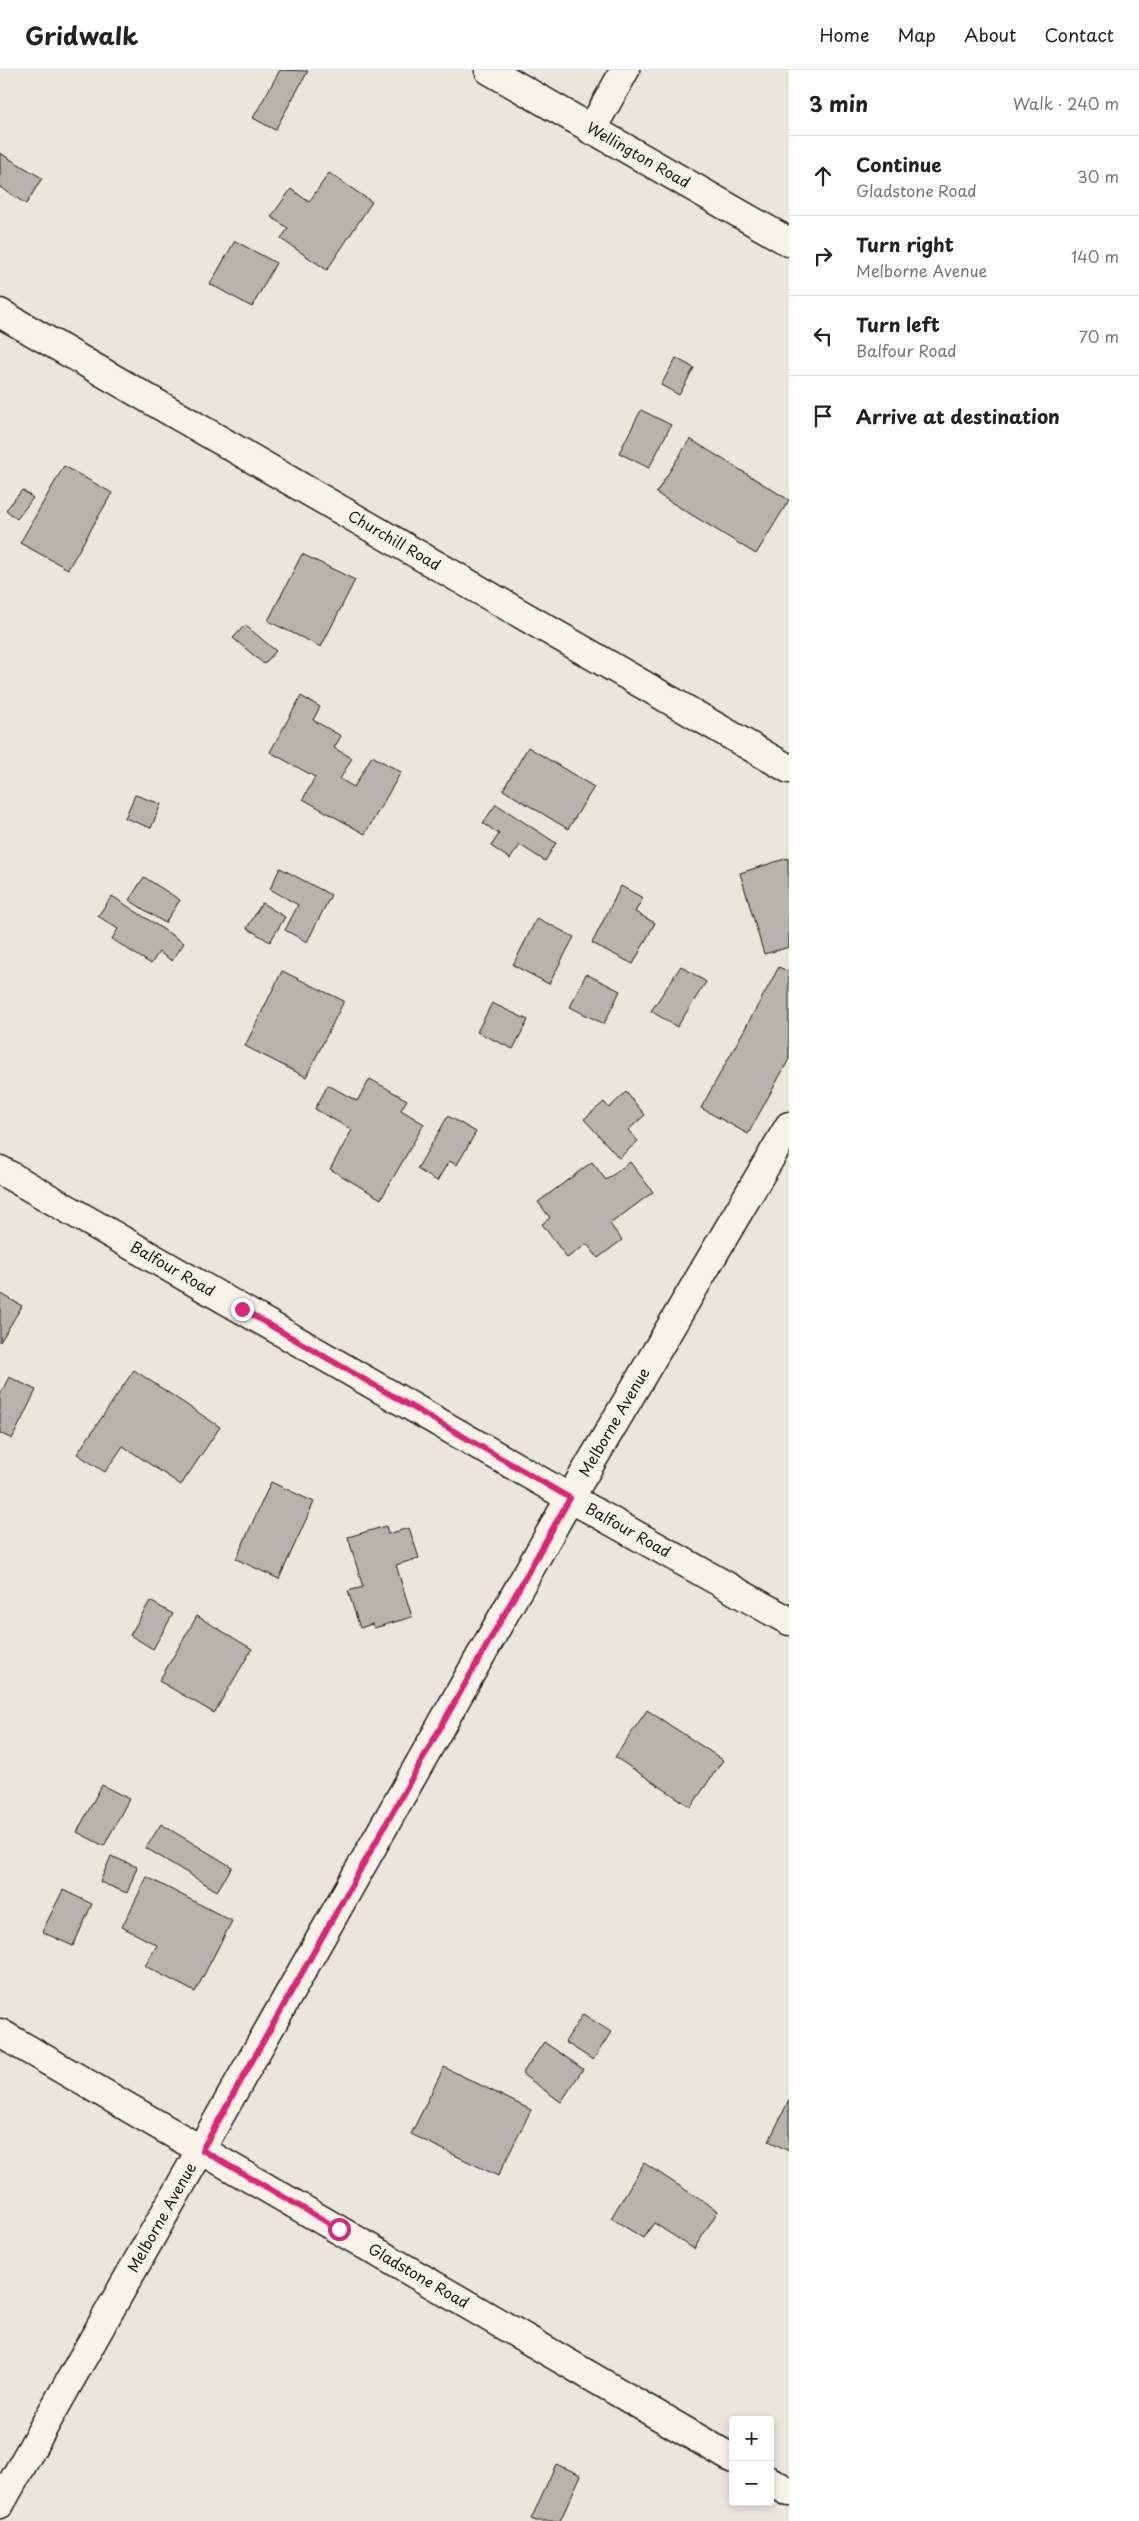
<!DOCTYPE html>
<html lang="en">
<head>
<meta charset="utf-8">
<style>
	:root { --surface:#fff; --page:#f2f2f2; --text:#222; --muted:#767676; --line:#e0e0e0 }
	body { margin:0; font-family:"Playpen Sans",sans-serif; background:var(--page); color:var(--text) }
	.controls { position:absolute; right:15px; bottom:15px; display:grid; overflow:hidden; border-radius:5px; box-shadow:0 2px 8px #0003 }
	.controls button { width:45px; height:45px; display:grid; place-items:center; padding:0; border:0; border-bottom:1px solid var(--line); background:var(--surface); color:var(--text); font:25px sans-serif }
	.stop { position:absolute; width:15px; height:15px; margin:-11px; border:4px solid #db2777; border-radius:50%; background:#fff }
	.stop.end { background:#db2777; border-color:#fff; box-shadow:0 1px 5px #0008 }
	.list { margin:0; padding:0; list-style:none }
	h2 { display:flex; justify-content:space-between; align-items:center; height:65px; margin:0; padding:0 20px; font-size:21px }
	h2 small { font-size:16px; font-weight:400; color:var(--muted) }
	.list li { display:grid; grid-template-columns:32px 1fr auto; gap:15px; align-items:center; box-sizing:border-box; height:80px; padding:0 20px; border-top:1px solid var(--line) }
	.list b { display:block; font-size:19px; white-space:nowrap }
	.list p { margin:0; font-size:16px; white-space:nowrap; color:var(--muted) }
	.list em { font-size:16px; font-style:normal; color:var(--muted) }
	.icon { flex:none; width:28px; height:28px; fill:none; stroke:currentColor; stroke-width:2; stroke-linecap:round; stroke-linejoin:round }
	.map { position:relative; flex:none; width:789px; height:2451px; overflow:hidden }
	header { display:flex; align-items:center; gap:30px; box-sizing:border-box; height:70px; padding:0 25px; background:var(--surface); border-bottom:1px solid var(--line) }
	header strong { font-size:24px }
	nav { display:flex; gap:28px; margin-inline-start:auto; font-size:18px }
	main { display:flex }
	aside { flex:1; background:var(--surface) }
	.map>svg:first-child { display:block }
	.building { fill:#b6b4ac; stroke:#1c1c1c }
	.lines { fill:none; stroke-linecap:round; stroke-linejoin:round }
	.minor-casing { stroke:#1c1c1c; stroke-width:31 }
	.secondary-casing { stroke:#1c1c1c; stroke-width:31 }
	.minor { stroke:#f7f3e8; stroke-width:28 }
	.secondary { stroke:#f7f3e8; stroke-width:28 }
	.route { stroke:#db2777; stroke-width:6 }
	.labels { text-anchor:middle; stroke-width:4; stroke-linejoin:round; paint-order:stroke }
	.street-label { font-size:15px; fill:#1c1c1c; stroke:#f7f3e8 }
</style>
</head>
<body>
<header>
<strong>Gridwalk</strong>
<nav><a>Home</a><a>Map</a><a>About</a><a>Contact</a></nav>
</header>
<main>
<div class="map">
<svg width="789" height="2451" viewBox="0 0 789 2451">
	<rect width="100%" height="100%" fill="#eae6dc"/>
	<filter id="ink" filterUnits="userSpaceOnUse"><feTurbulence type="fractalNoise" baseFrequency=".02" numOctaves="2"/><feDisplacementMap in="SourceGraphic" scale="10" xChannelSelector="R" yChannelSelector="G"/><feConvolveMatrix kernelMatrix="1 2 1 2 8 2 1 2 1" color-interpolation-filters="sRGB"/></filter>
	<g filter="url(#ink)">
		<path class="building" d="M280,0l28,1 -33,59 -22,-12z
			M0,83l42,25 -16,26 -26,-17z
			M329,103l43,29 -45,68 -46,-31 7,-11 -17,-11 20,-28 18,13z
			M235,171l41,22 -24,44 -42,-23z
			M676,288l18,10 -15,27 -18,-10z
			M641,340l30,15 -22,43 -30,-15z
			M690,369l99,61 -33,54 -100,-61z
			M64,396l48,27 -44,76 -48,-26z
			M22,420l11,8 -16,21 -11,-9z
			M302,484l53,26 -34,67 -53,-26z
			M245,555l31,26 -12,13 -31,-26z
			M301,626l19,11 -7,13 28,16 -7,12 18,10 -12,21 14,8 18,-31 29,16 -36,62 -62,-35 12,-22 -45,-25z
			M528,677l66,40 -26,42 -65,-39z
			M135,725l26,9 -10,24 -26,-10z
			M496,734l60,39 -11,18 -25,-16 -10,14 -19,-13 8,-12 -16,-11z
			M788,788l1,89 -25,7 -24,-81z
			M280,798l51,27 -24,47 -22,-12 13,-25 -28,-16z
			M144,807l36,23 -15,23 -36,-23z
			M621,816l22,12 -8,14 20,11 -22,41 -41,-21z
			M112,826l72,47 -12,18 -13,-9 -8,12 -39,-25 6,-10 -20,-13z
			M262,833l23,14 -15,25 -23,-14z
			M537,848l37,19 -25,47 -36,-19z
			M681,896l25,16 -29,45 -26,-16z
			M779,897l10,5v87l-41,75 -47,-26z
			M282,901l62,30 -38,76 -61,-31z
			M586,904l34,17 -16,33 -34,-17z
			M492,933l36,17 -15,29 -36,-17z
			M370,1009l37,21 -6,10 23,14 -43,75 -51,-30 22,-39 -37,-21 13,-24 29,16z
			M626,1022l19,23 -17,15 10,11 -19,17 -35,-39 20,-17 5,6z
			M448,1046l28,16 -19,33 -8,-4 -12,20 -20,-12z
			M592,1092l14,18 24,-18 23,30 -43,32 12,16 -24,18 -11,-14 -20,14 -25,-34 8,-6 -12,-16z
			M0,1223l22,13 -22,36z
			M134,1300l86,57 -39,58 -58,-39 -18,26 -28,-18z
			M9,1307l27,13 -24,49 -12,-6v-38z
			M271,1412l43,20 -35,77 -43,-20z
			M386,1456l2,8 21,-6 10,30 -23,7 16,52 -38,11 -2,-4 -12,4 -12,-37 15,-4 -15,-50z
			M150,1531l23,13 -20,35 -23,-14z
			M197,1546l55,33 -38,64 -55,-32z
			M647,1640l76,50 -32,47 -76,-50z
			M102,1715l27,14 -25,47 -27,-14z
			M161,1754l71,43 -15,24 -71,-43z
			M111,1786l26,11 -10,26 -27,-11z
			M147,1807l85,44 -37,71 -50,-26 12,-21 -35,-18z
			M63,1820l29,14 -19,42 -31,-14z
			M583,1944l28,18 -18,28 -28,-18z
			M544,1972l39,27 -22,33 -39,-28z
			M444,1997l87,43 -33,66 -87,-42z
			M789,2030v51l-20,-10z
			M644,2093l74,48 -24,38 -40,-26 -11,15 -32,-20z
			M556,2394l25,11 -21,46h-24l-5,-2z"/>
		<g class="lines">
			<g class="minor-casing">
				<g id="minor">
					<path d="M591,60l34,-60"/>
					<path id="s1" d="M0,243l789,456"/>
					<path id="s2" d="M0,1100l570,328 219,123"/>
					<path id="s3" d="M0,1963l733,426"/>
					<path d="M770,2411l19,11"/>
					<path id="s4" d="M0,2434l570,-1006 219,-372"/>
				</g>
			</g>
			<g class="secondary-casing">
				<g id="secondary">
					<path id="s5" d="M489,0l300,172"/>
				</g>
			</g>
			<use href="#minor" class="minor"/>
			<use href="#secondary" class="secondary"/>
		</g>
	</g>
	<g class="lines" filter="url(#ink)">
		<path class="route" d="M242,1239l328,189 -368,652 137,79"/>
	</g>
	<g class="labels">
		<g class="street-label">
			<text dy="5" stroke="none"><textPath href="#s5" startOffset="172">Wellington Road</textPath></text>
			<text dy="5" stroke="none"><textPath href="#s1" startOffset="455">Churchill Road</textPath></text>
			<text dy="5" stroke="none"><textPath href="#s2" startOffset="199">Balfour Road</textPath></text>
			<text dy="5" stroke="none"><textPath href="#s4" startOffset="1244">Melborne Avenue</textPath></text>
			<text dy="5" stroke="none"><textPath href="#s2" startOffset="724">Balfour Road</textPath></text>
			<text dy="5" stroke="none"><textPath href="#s4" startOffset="329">Melborne Avenue</textPath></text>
			<text dy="5" stroke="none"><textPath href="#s3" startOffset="484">Gladstone Road</textPath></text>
		</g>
	</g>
</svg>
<div class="controls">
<button>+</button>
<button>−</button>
</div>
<div class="stop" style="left:339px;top:2159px"></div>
<div class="stop end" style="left:242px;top:1239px"></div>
</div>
<aside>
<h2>3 min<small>Walk · 240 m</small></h2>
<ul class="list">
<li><svg class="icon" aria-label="ahead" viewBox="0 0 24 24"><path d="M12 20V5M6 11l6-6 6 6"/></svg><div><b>Continue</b><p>Gladstone Road</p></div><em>30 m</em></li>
<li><svg class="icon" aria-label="right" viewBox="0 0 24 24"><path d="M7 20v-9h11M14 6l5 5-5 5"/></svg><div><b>Turn right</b><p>Melborne Avenue</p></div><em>140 m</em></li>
<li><svg class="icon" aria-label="left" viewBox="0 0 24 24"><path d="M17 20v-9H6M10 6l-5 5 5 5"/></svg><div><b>Turn left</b><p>Balfour Road</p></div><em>70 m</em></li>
<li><svg class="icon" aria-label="arrive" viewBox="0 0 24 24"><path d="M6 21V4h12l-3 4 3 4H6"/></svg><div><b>Arrive at destination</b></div></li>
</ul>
</aside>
</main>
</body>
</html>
